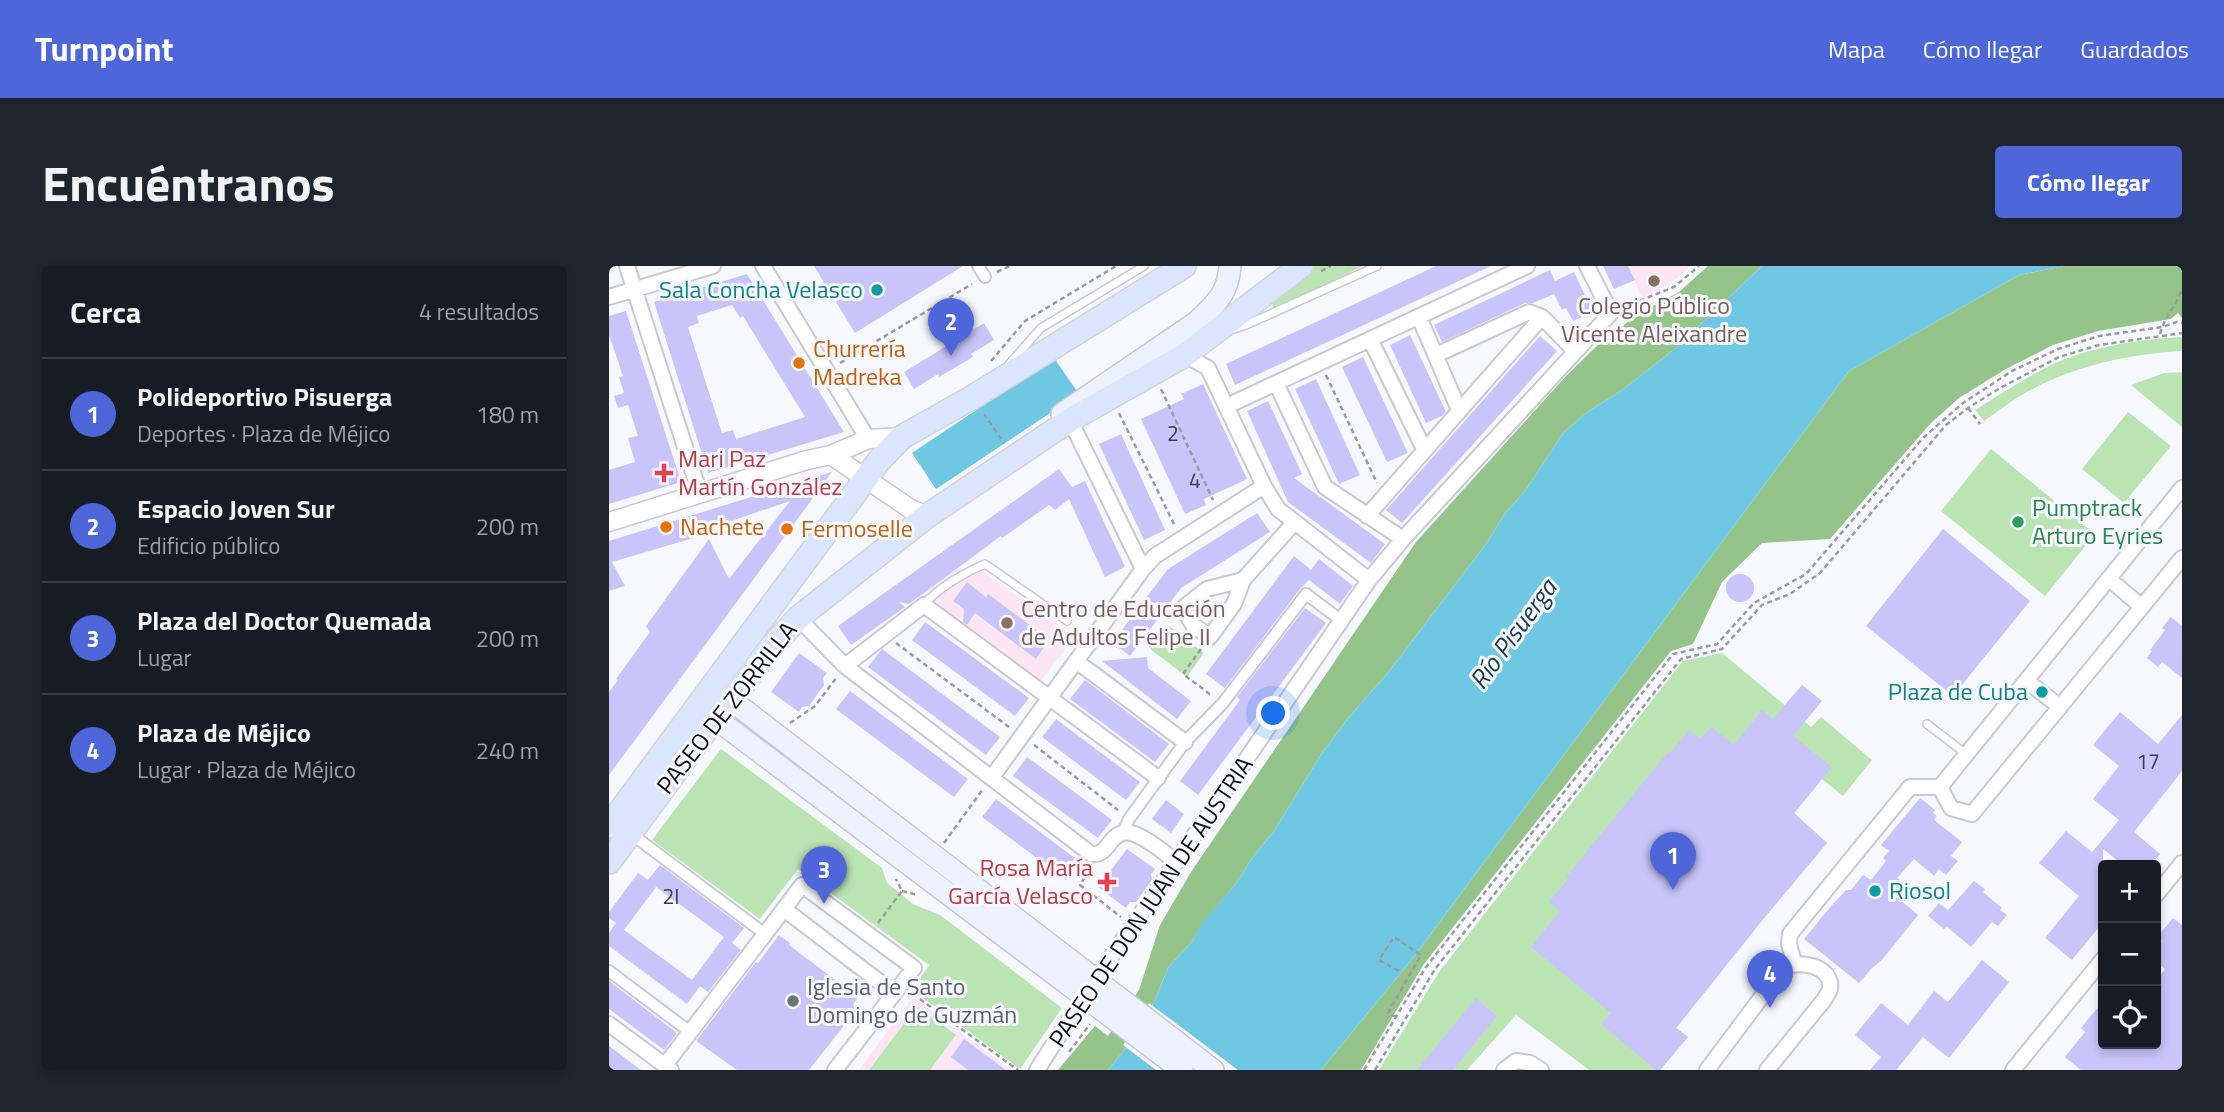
<!DOCTYPE html>
<html lang="es">
<head>
<meta charset="utf-8">
<style>
	:root { --surface:#171b24; --page:#20242c; --text:#f1f3f6; --muted:#9ea1a6; --line:#363941; --accent:#4d66da }
	body { margin:0; font-family:"Titillium Web",sans-serif; background:var(--page); color:var(--text) }
	.controls { position:absolute; right:21px; bottom:21px; display:grid; overflow:hidden; border-radius:7px; box-shadow:0 4px 10px #0003 }
	.controls button { width:63px; height:63px; display:grid; place-items:center; padding:0; border:0; border-bottom:2px solid var(--line); background:var(--surface); color:var(--text); font:35px sans-serif }
	.you { position:absolute; left:665px; top:448px; width:24px; height:24px; margin:-18px; border:5px solid #fff; border-radius:50%; background:#1a73e8; box-shadow:0 0 0 10px #1a73e833 }
	.badge { display:grid; place-items:center; width:46px; height:46px; border-radius:50%; background:var(--accent); color:#fff; font-size:23px; font-weight:700 }
	.pin { position:absolute; translate:-50% -58px; filter:drop-shadow(0 2px 4px #0008) }
	.pin::after { content:''; position:absolute; top:37px; width:24px; height:21px; background:inherit; clip-path:polygon(0 0,100% 0,50% 100%) }
	.list { margin:0; padding:0; list-style:none }
	h2 { display:flex; justify-content:space-between; align-items:center; height:91px; margin:0; padding:0 28px; font-size:30px }
	h2 small { font-size:23px; font-weight:400; color:var(--muted) }
	.list li { display:grid; grid-template-columns:46px 1fr auto; gap:21px; align-items:center; box-sizing:border-box; height:112px; padding:0 28px; border-top:2px solid var(--line) }
	.list b { display:block; font-size:26px; white-space:nowrap }
	.list p { margin:0; font-size:23px; white-space:nowrap; color:var(--muted) }
	.list em { font-size:23px; font-style:normal; color:var(--muted) }
	.icon { flex:none; width:38px; height:38px; fill:none; stroke:currentColor; stroke-width:2; stroke-linecap:round; stroke-linejoin:round }
	.map { position:relative; flex:none; width:1573px; height:804px; overflow:hidden; border-radius:7px }
	header { display:flex; align-items:center; gap:42px; box-sizing:border-box; height:98px; padding:0 35px; background:var(--accent); color:#fff }
	header strong { font-size:33px }
	nav { display:flex; gap:38px; margin-inline-start:auto; font-size:24px }
	.intro { display:flex; align-items:center; justify-content:space-between; box-sizing:border-box; height:168px; padding:0 42px }
	h1 { margin:0; font-size:49px }
	.button { padding:18px 32px; border-radius:7px; background:var(--accent); color:#fff; font-size:24px; font-weight:700 }
	main { display:flex; gap:42px; padding:0 42px }
	aside { flex:1; background:var(--surface); border-radius:7px; box-shadow:0 4px 10px #0003 }
	.map>svg:first-child { display:block }
	.education { fill:#fde6f4 }
	.green { fill:#bbe4b3 }
	.forest { fill:#95c48b }
	.water { fill:#6fc8e3 }
	.pier { fill:#f7f7fe }
	.building { fill:#c9c4fa; fill-rule:evenodd }
	.lines { fill:none; stroke-linecap:round; stroke-linejoin:round }
	.service-casing { stroke:#c9c8d3; stroke-width:10 }
	.pedestrian-casing { stroke:#c9c8d3; stroke-width:14 }
	.minor-casing { stroke:#c9c8d3; stroke-width:18 }
	.tertiary-casing { stroke:#c9c8d3; stroke-width:21 }
	.secondary-casing { stroke:#c9c8d3; stroke-width:24 }
	.primary-casing { stroke:#d4d4d5; stroke-width:26 }
	.path { stroke:#9b9ba1; stroke-width:2.5; stroke-dasharray:5 3.5; stroke-linecap:butt }
	.service { stroke:#fff; stroke-width:7 }
	.pedestrian { stroke:#fff; stroke-width:10 }
	.minor { stroke:#fff; stroke-width:14 }
	.tertiary { stroke:#fff; stroke-width:18 }
	.secondary { stroke:#ecf3ff; stroke-width:21 }
	.primary { stroke:#dae6fe; stroke-width:23 }
	.education-dot { fill:#8d6e63; stroke:#f7f7fe; stroke-width:2.5 }
	.culture-dot { fill:#0f9aa8; stroke:#f7f7fe; stroke-width:2.5 }
	.food-dot { fill:#e8710a; stroke:#f7f7fe; stroke-width:2.5 }
	.health-dot { fill:#e0444e; stroke:#f7f7fe; stroke-width:2.5 }
	.leisure-dot { fill:#2e9e5b; stroke:#f7f7fe; stroke-width:2.5 }
	.worship-dot { fill:#6b7280; stroke:#f7f7fe; stroke-width:2.5 }
	.labels { text-anchor:middle; stroke-width:6; stroke-linejoin:round; paint-order:stroke }
	.number-label { font-size:21px; fill:#3e3c4d }
	.culture-label { font-size:24px; fill:#0d838f; stroke:#f7f7fe; text-anchor:end }
	.education-label { font-size:24px; fill:#785e54; stroke:#f7f7fe }
	.food-label { font-size:24px; fill:#c56008; stroke:#f7f7fe; text-anchor:start }
	.health-label { font-size:24px; fill:#be3a42; stroke:#f7f7fe; text-anchor:start }
	.leisure-label { font-size:24px; fill:#27864d; stroke:#f7f7fe; text-anchor:start }
	.street-label { font-size:24px; fill:#100f13; stroke:#f7f7fe }
	.worship-label { font-size:24px; fill:#5b616d; stroke:#f7f7fe; text-anchor:start }
	.water-label { font-size:26px; font-style:italic; fill:#153e4a; stroke:#f7f7fe }
</style>
</head>
<body>
<header>
<strong>Turnpoint</strong>
<nav><a>Mapa</a><a>Cómo llegar</a><a>Guardados</a></nav>
</header>
<div class="intro"><h1>Encuéntranos</h1><a class="button">Cómo llegar</a></div>
<main>
<aside>
<h2>Cerca<small>4 resultados</small></h2>
<ul class="list">
<li><span class="badge">1</span><div><b>Polideportivo Pisuerga</b><p>Deportes · Plaza de Méjico</p></div><em>180 m</em></li>
<li><span class="badge">2</span><div><b>Espacio Joven Sur</b><p>Edificio público</p></div><em>200 m</em></li>
<li><span class="badge">3</span><div><b>Plaza del Doctor Quemada</b><p>Lugar</p></div><em>200 m</em></li>
<li><span class="badge">4</span><div><b>Plaza de Méjico</b><p>Lugar · Plaza de Méjico</p></div><em>240 m</em></li>
</ul>
</aside>
<div class="map">
<svg width="1573" height="804" viewBox="0 0 1573 804">
	<rect width="100%" height="100%" fill="#f7f7fe"/>
	<path class="education" d="M1019,0h63l-19,16 -30,16z
		M349,301l6,5 4,-2 5,6 9,-5 93,66 -35,45 -100,-73 -11,-19z
		M304,731l98,73h-152z"/>
	<path class="green" d="M702,0h52l-89,44 -3,-8z
		M1573,71v14c-54,3 -109,15 -157,42 -14,8 -28,19 -41,28l-9,-11c29,-18 58,-38 90,-51 37,-14 78,-20 117,-22z
		M1573,106v55l-51,-42 33,-12z
		M1519,146l43,34 -47,57 -42,-34z
		M1382,183l104,85 -50,62 -104,-85z
		M560,360l35,27 -17,24 -37,-28z
		M1113,387l89,74 10,-10 51,43 -29,36 -21,-17 -28,34 33,30 -63,75 -88,110 12,9 -28,33h-71l-73,-55 -49,55h-88l60,-98 244,-311z
		M112,483l161,119 5,15 26,21 27,11 122,93 -42,61 -108,-79 17,-25 -131,-96 -38,50 -108,-79z
		M308,740l39,29 -26,35h-61z"/>
	<path class="forest" d="M1099,0h54l-86,82 -55,43 -32,20 -25,21 -39,59 -19,21 -20,32 -99,130 -38,43 -27,36 -48,78 -22,27 -14,23 -36,43 -9,16 -25,28 -14,34 -29,47 -17,21h-50l37,-44 13,10 31,-46 21,-65 31,-53 225,-330 150,-166 42,-41 6,1 17,-18 48,-26z
		M1455,0h118v52l-4,-5 -7,6 -73,12 -45,14 -47,24 -47,29 -29,26 -100,115 -68,4 -40,39 -29,62 -22,7 -247,313 -63,106h-40l92,-112 436,-587 170,-96z"/>
	<path class="water" d="M1153,0h302l-45,9 -170,96 -436,587 -92,112h-213l17,-21 29,-47 14,-34 25,-28 8,-16 37,-43 14,-23 22,-27 48,-78 27,-36 38,-43 99,-130 20,-32 19,-21 39,-59 25,-21 32,-20 55,-43z
		M445,92l25,36 -143,95 -24,-36z"/>
	<path class="pier" d="M540,737l89,67h-82l-33,-25z"/>
	<path class="building" d="M205,0h149l-108,67z
		M827,0h55l-256,119 -9,-21z
		M994,0h25l7,14 -21,9z
		M941,4l5,11 19,-9 19,40 -20,9 -7,-13 -4,2 -8,-16 -21,9h-8l-83,39 -8,-17z
		M138,8l97,158 -136,41 -54,-171zM123,39l8,13 3,-2 62,101 -69,22 -3,-9 -11,3 -34,-106 11,-4 -2,-7z
		M17,45l55,171 -72,22v-34l26,-8 -7,-24 10,-2 -10,-31 -10,3 -4,-12 10,-3 -5,-16 4,-1 -14,-41v-19z
		M375,57l10,17 -23,14 2,3 -34,20 -1,-3 -24,15 -10,-17z
		M801,69l36,77 -4,4 -16,7 -36,-78z
		M931,70l17,15 -155,172 -16,-13z
		M754,91l45,96 -21,9 -45,-95z
		M707,113l44,96 -21,9 -44,-95z
		M594,118l44,95 -43,20 2,6 -21,9 -44,-95 43,-20 -3,-5z
		M659,135l34,73 -8,4 91,66 -14,19 -83,-61 -41,-91z
		M512,168l44,96 -21,10 -45,-96z
		M450,203l13,18 13,-6 40,86 -20,10 -36,-78 -14,11 -6,-5 -47,33 -1,-2 -92,68 -10,-2 6,5 -54,38 -13,-19z
		M223,206l-93,127 -130,176v-83l9,-12 -2,-1 34,-47 -4,-6 63,-87 20,40 61,-78 -85,29 2,4 -95,28 13,24 -16,5v-50z
		M648,247l13,19 -89,56 -51,68 -18,-13 56,-74z
		M1334,263l87,72 -77,95 -87,-70z
		M685,290l17,14 8,-11 34,27 -13,18 -31,-24 -9,9 -75,99 -19,-14z
		M1117 322a14 14 0 1 1 28 0a14 14 0 1 1-28 0Z
		M358,316l19,15 2,-3 55,41 -6,7 7,5 -8,12 -61,-46 -8,12 -4,-3 1,-13 -11,-8z
		M696,342l21,15 -128,172 -18,-14 60,-81 -3,-3z
		M1562,351l11,9v52l-20,-16 -4,5 -11,-9 5,-7 -2,-1 15,-20 -3,-2z
		M316,356l104,76 -14,18 -103,-76z
		M273,383l118,88 -14,18 -118,-88z
		M190,387l28,20 -4,5 1,7 -15,21 -7,1 -3,5 -28,-20z
		M538,391l1,11 43,33 -14,18 -75,-58z
		M476,414l84,64 -14,18 -85,-63z
		M1193,419l20,16 -29,35 39,31 -38,46 33,30 -63,75 -88,110 12,9 -28,33h-4l-55,-46 10,-11 -80,-66 29,-36 -11,-9 19,-23 -2,-2 93,-114 10,-11 1,1 19,-23 12,9 10,-12 23,18 28,-35 11,9z
		M241,425l118,88 -14,18 -118,-88z
		M1511,446l38,32 24,-29v56l-48,61 26,22 -9,11h-28l-20,-16v73l-31,38 -27,-22 34,-42 -40,-33 27,-32 26,21 27,-32 -26,-21 26,-33 -26,-21z
		M447,453l84,63 -14,18 -84,-63z
		M418,491l85,63 -14,18 -85,-62z
		M1311,532l15,12 -2,3 4,3 -3,4 28,22 -11,14 7,5 -12,14 -7,-6 -5,7 -20,-17 -17,19 5,3 -4,4 7,6 -6,8 19,16 -36,45 -10,8 -13,15 -55,-44 28,-34 14,-15h5l12,-15 8,5 15,-19 -3,-3 6,-7 -8,-6z
		M387,533l84,63 -14,18 -84,-63z
		M557,534l18,14 -13,19 -19,-14z
		M518,583l28,20 -4,5 1,6 -16,22h-6l-4,6 -28,-21z
		M51,599l84,63 -12,15 9,7 -33,42 -11,-8 3,2 -13,18 -78,-58v-13l7,-10 -7,-5v-6l29,-39 10,7zM47,621l68,50 -32,43 -68,-50z
		M1365,615l11,8 -2,3 19,16 -2,2 7,5 -9,11 -6,-4 -21,25 -24,-20 -3,2 -16,-13 11,-13 9,7z
		M1564,652l9,7v145h-101l-16,-13 20,-25 -4,-4 22,-27v43h53v-63l9,-12 -9,-7v-13l6,-8 -5,-4z
		M170,669l11,8 -1,2 69,52 -5,8 5,3 -49,62h-72l-41,-29 60,-79 2,1z
		M1373,694l27,22 -60,76 -26,-21 -27,33h-26l11,-13 -26,-22 26,-32 27,22 26,-34 14,11z
		M0,715l68,52 -13,17 -55,-41z
		M867,732l21,18 -44,54h-36z
		M355,773l42,31h-38l-17,-13z
		M0,780l32,24h-32z"/>
	<g class="lines">
		<g class="service-casing">
			<path id="service" d="M622,64l15,-5 131,-59
				M401,97l31,-35 103,-62
				M315,338c17,-18 38,-30 61,-40l82,57
				M1318,458l39,30"/>
		</g>
		<g class="pedestrian-casing">
			<path id="pedestrian" d="M369,0l7,11
				M21,567l135,101
				M514,567l6,-14 56,-77 38,-39 83,-109 36,27
				M0,705l81,61"/>
		</g>
		<g class="minor-casing">
			<path id="minor" d="M18,0l73,228
				M154,0l105,173
				M0,31l104,-31
				M810,51l40,93
				M761,73l54,110
				M576,89l23,13 56,118 14,23 91,71
				M827,89l93,-43 13,5 33,34
				M667,117l49,104 78,52
				M618,140l300,-140
				M461,154l73,149
				M758,250l175,-199
				M1500,313l33,28
				M634,314l-36,9 -24,19 10,17 17,12 24,-33 9,-24 51,-57
				M189,352l47,48 246,188c18,2 17,-18 32,-21 15,-4 42,21 54,29
				M467,395l109,81
				M236,400l79,-61 234,173
				M1418,415l33,26
				M383,511l151,-208 12,-13 109,-70
				M1331,521l242,-299
				M1331,521l11,21 21,6 210,-256
				M1547,629l26,-32
				M1185,697l-5,-19 1,-10 120,-147h30
				M0,758l62,46
				M56,799l119,-156
				M226,804l79,-102 -112,-83 -18,24 110,84
				M428,804l48,-75 284,-415 34,-41 208,-226 -24,-47
				M895,804l12,-9 14,2 11,7
				M1098,804l77,-103c17,-7 49,-1 46,22 -1,4 -4,7 -6,11l-57,70
				M1404,804l90,-111"/>
		</g>
		<g class="tertiary-casing">
			<path id="tertiary" d="M222,189l78,53 18,8
				M0,256l198,-62 24,-5 37,-16 34,-2"/>
		</g>
		<g class="secondary-casing">
			<path id="secondary" d="M453,148l135,-92c19,-19 31,-28 33,-56
				M105,431l17,3 482,370
				M100,438l6,14 467,352"/>
		</g>
		<g class="primary-casing">
			<path id="primary" d="M0,560l269,-364 24,-25 71,-40 211,-131
				M0,596l106,-144 16,-18 41,-54 26,-28 129,-102 143,-96 115,-65 116,-89"/>
		</g>
		<path class="path" d="M712,5l10,-5
			M388,6l13,-6
			M1015,41l50,-20 25,-21
			M1551,68c5,-19 17,-28 22,-46
			M382,95l34,-40 91,-55
			M231,97l132,-79
			M717,109l51,108
			M552,123l52,111
			M1359,142l12,16
			M510,147l56,113
			M375,148l20,29
			M287,377l113,84
			M592,383l-18,25 28,21
			M181,457l25,-17 22,-29
			M425,479l84,65
			M335,577l39,-54
			M480,604l-9,15 41,32
			M293,625l16,4
			M269,657l24,-32 -6,-12
			M304,728l105,76
			M787,751l-8,-4 33,-58 -27,-18 -15,23 22,12
			M460,786l21,-28
			M755,804l62,-103 247,-313 44,-10 37,-41 52,-29 118,-137 39,-34 49,-32 46,-22 41,-13 63,-9 15,-5 5,1
			M766,804l60,-101 246,-310 41,-10 40,-44 28,-11 30,-21 126,-148 22,-17 32,-20 59,-31 40,-12 83,-12"/>
		<use href="#service" class="service"/>
		<use href="#pedestrian" class="pedestrian"/>
		<use href="#minor" class="minor"/>
		<use href="#tertiary" class="tertiary"/>
		<use href="#secondary" class="secondary"/>
		<use href="#primary" class="primary"/>
	</g>
	<g class="education-dot">
		<circle cx="1045" cy="15" r="7"/>
		<circle cx="398" cy="357" r="7"/>
	</g>
	<g class="culture-dot">
		<circle cx="268" cy="24" r="7"/>
		<circle cx="1433" cy="426" r="7"/>
		<circle cx="1266" cy="625" r="7"/>
	</g>
	<g class="food-dot">
		<circle cx="190" cy="97" r="7"/>
		<circle cx="57" cy="261" r="7"/>
		<circle cx="178" cy="263" r="7"/>
	</g>
	<g class="health-dot">
		<path d="M51.5 196.5h7v7h7v7h-7v7h-7v-7h-7v-7h7z"/>
		<path d="M494.5 605.5h7v7h7v7h-7v7h-7v-7h-7v-7h7z"/>
	</g>
	<circle class="leisure-dot" cx="1409" cy="256" r="7"/>
	<circle class="worship-dot" cx="184" cy="735" r="7"/>
	<g class="labels">
		<g class="number-label">
			<text x="564" y="175">2</text>
			<text x="586" y="222">4</text>
			<text x="1539" y="503">17</text>
			<text x="62" y="638">2I</text>
		</g>
		<g class="culture-label">
			<text x="254" y="32">Sala Concha Velasco</text>
			<text x="1419" y="434">Plaza de Cuba</text>
			<text x="1280" y="633" text-anchor="start">Riosol</text>
		</g>
		<g class="education-label">
			<text x="1045" y="48">Colegio Público<tspan x="1045" dy="28">Vicente Aleixandre</tspan></text>
			<text x="412" y="351" text-anchor="start">Centro de Educación<tspan x="412" dy="28">de Adultos Felipe II</tspan></text>
		</g>
		<g class="food-label">
			<text x="204" y="91">Churrería<tspan x="204" dy="28">Madreka</tspan></text>
			<text x="71" y="269">Nachete</text>
			<text x="192" y="271">Fermoselle</text>
		</g>
		<g class="health-label">
			<text x="69" y="201">Mari Paz<tspan x="69" dy="28">Martín González</tspan></text>
			<text x="484" y="610" text-anchor="end">Rosa María<tspan x="484" dy="28">García Velasco</tspan></text>
		</g>
		<g class="leisure-label">
			<text x="1423" y="250">Pumptrack<tspan x="1423" dy="28">Arturo Eyries</tspan></text>
		</g>
		<g class="street-label">
			<text transform="translate(118 442) rotate(-52)" y="8">PASEO DE ZORRILLA</text>
			<text transform="translate(542 636) rotate(-56)" y="8">PASEO DE DON JUAN DE AUSTRIA</text>
		</g>
		<g class="worship-label">
			<text x="198" y="729">Iglesia de Santo<tspan x="198" dy="28">Domingo de Guzmán</tspan></text>
		</g>
		<g class="water-label">
			<text transform="translate(904 368) rotate(-54)" y="9">Río Pisuerga</text>
		</g>
	</g>
</svg>
<div class="controls">
<button>+</button>
<button>−</button>
<button><svg class="icon" aria-label="locate" viewBox="0 0 24 24"><circle cx="12" cy="12" r="6"/><path d="M12 2v4M12 18v4M2 12h4M18 12h4"/></svg></button>
</div>
<div class="you"></div>
<div class="pin badge" style="left:1064px;top:624px">1</div>
<div class="pin badge" style="left:342px;top:90px">2</div>
<div class="pin badge" style="left:215px;top:638px">3</div>
<div class="pin badge" style="left:1161px;top:742px">4</div>
</div>
</main>
</body>
</html>
